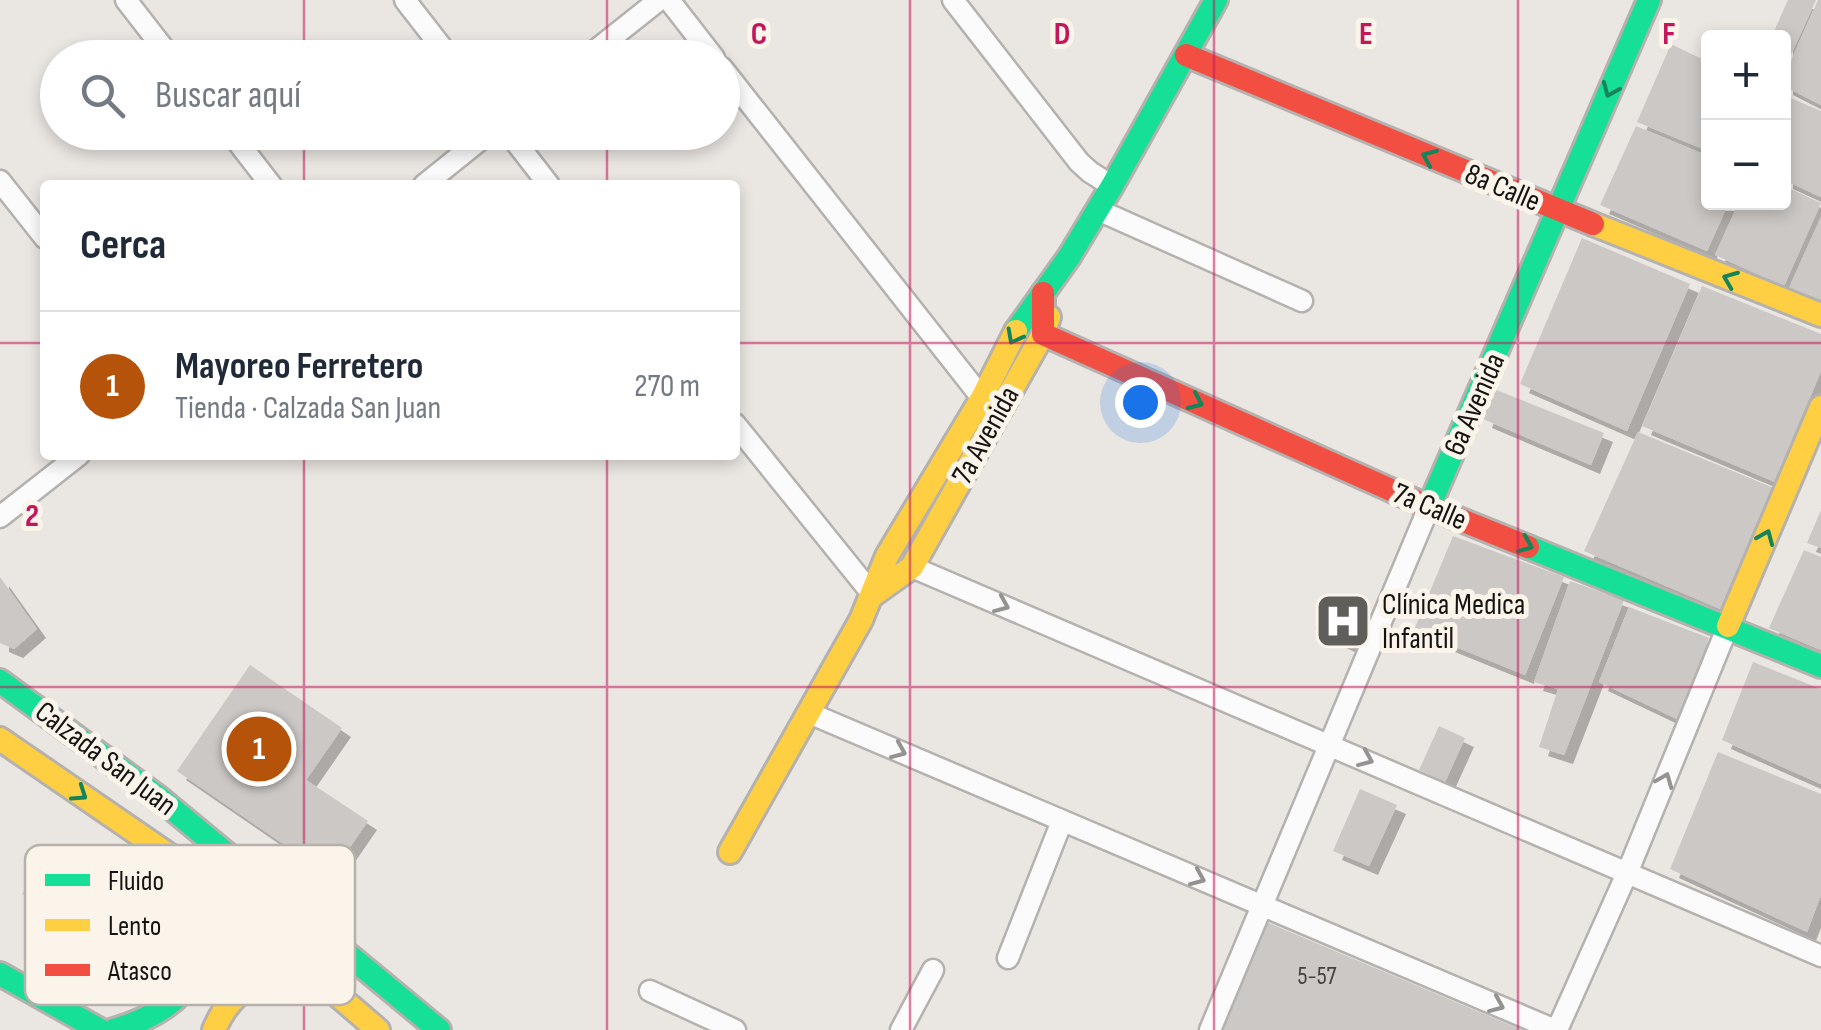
<!DOCTYPE html>
<html lang="es">
<head>
<meta charset="utf-8">
<style>
	:root { --surface:#fff; --page:#f2f2f3; --text:#1f2937; --muted:#747a83; --line:#e0e1e3; --accent:#b45309 }
	body { margin:0; font-family:"Sofia Sans Condensed",sans-serif; background:var(--page); color:var(--text) }
	.controls { position:absolute; right:30px; top:30px; display:grid; overflow:hidden; border-radius:10px; box-shadow:0 5px 15px #0003 }
	.controls button { width:90px; height:90px; display:grid; place-items:center; padding:0; border:0; border-bottom:2px solid var(--line); background:var(--surface); color:var(--text); font:50px sans-serif }
	.you { position:absolute; left:1140px; top:402px; width:35px; height:35px; margin:-25px; border:8px solid #fff; border-radius:50%; background:#1a73e8; box-shadow:0 0 0 15px #1a73e833 }
	.badge { display:grid; place-items:center; width:65px; height:65px; border-radius:50%; background:var(--accent); color:#fff; font-size:32px; font-weight:700 }
	.pin { position:absolute; translate:-50% -50%; border:5px solid #fff; box-shadow:0 2px 10px #0006 }
	.list { margin:0; padding:0; list-style:none }
	h2 { display:flex; justify-content:space-between; align-items:center; height:130px; margin:0; padding:0 40px; font-size:42px }
	h2 small { font-size:32px; font-weight:400; color:var(--muted) }
	.list li { display:grid; grid-template-columns:65px 1fr auto; gap:30px; align-items:center; box-sizing:border-box; height:150px; padding:0 40px; border-top:2px solid var(--line) }
	.list b { display:block; font-size:38px; white-space:nowrap }
	.list p { margin:0; font-size:32px; white-space:nowrap; color:var(--muted) }
	.list em { font-size:32px; font-style:normal; color:var(--muted) }
	.icon { flex:none; width:55px; height:55px; fill:none; stroke:currentColor; stroke-width:2; stroke-linecap:round; stroke-linejoin:round }
	.map { position:relative; flex:none; width:1821px; height:1030px; overflow:hidden }
	.search { position:absolute; background:var(--surface); box-shadow:0 5px 15px #0003; left:40px; top:40px; width:700px; height:110px; display:flex; align-items:center; gap:25px; box-sizing:border-box; padding:0 35px; border-radius:55px; color:var(--muted); font-size:38px }
	.panel { position:absolute; background:var(--surface); box-shadow:0 5px 15px #0003; left:40px; top:180px; width:700px; height:280px; border-radius:10px }
	.map>svg:first-child { display:block }
	.building { fill:#ccc8c5; filter:url(#shadow) }
	.lines { fill:none; stroke-linecap:round; stroke-linejoin:round }
	.street-casing { stroke:#b4b1ae; stroke-width:25 }
	.fast-casing { stroke:#b4b1ae; stroke-width:28 }
	.slow-casing { stroke:#b4b1ae; stroke-width:28 }
	.jam-casing { stroke:#b4b1ae; stroke-width:28 }
	.street { stroke:#fcfbfb; stroke-width:20 }
	.fast { stroke:#16e098; stroke-width:22 }
	.slow { stroke:#ffcf43; stroke-width:22 }
	.jam { stroke:#f24e42; stroke-width:22 }
	.oneway { stroke:#16845b }
	.oneway2 { stroke:#949392 }
	.grid { fill:none; stroke:#c2185b; stroke-width:2.5; stroke-opacity:0.55 }
	.labels { text-anchor:middle; stroke-width:10; stroke-linejoin:round; paint-order:stroke }
	.number-label { font-size:25px; fill:#44413e }
	.street-label { font-size:30px; fill:#161411; stroke:#faf4eb }
	.poi-label { font-size:30px; fill:#161411; stroke:#faf4eb; text-anchor:start }
	.key { fill:#faf4eb; stroke:#b6b1aa; stroke-width:2.5 }
	.key-label { font-size:28px; fill:#161411 }
	.grid-label { font-size:32px; text-anchor:middle; font-weight:bold; fill:#c2185b; stroke:#faf4eb; stroke-width:10; stroke-linejoin:round; paint-order:stroke }
</style>
</head>
<body>
<div class="map">
<svg width="1821" height="1030" viewBox="0 0 1821 1030">
	<defs>
		<filter id="shadow"><feDropShadow dx="9" dy="9" stdDeviation="0" flood-color="#0004"/></filter>
	</defs>
	<rect width="100%" height="100%" fill="#eae6e2"/>
	<path class="building" d="M1788,0h28l-32,70v-32h-13z
		M1818,0h3v105l-37,-19v-10z
		M1671,44l37,18v89l-71,-29z
		M1784,95l37,16v86l-37,-17z
		M1636,126l72,30v46h21l-22,49 -107,-46z
		M1784,186l37,17 -37,83 -69,-31 24,-53h45z
		M1821,217v86l-32,-15z
		M1582,238l108,46 -63,147 -107,-47z
		M1702,286l119,48v37l-46,111 -133,-56z
		M1494,389l110,44 -13,32 -108,-46z
		M1638,432l136,56 -49,123 -141,-60z
		M1821,510v38l-14,-5z
		M1453,536l111,41 -39,98 -111,-45z
		M1804,550l17,7v93l-52,-22z
		M0,577l37,52 -23,20 -14,-6z
		M1570,581l54,19 -60,155 -25,-8 19,-58 -24,-7z
		M1330,595l42,19 -15,34 -42,-19z
		M1629,607l80,31 -32,81 -78,-37z
		M1753,662l68,27v95l-99,-44z
		M250,665l92,63 -36,52 62,41 -38,55 -153,-105z
		M1439,726l26,12 -20,44 -26,-12z
		M1718,752l103,42v101l-14,37 -137,-63z
		M1360,789l37,16 -28,61 -36,-15z
		M49,850l94,58 -47,76 -54,-33 20,-33 -40,-24z
		M1264,921l258,109h-303z"/>
	<g class="lines">
		<g class="street-casing">
			<path id="street" d="M126,0l45,58
				M405,0l45,58
				M669,0l45,58
				M953,0l126,162 11,10 22,14
				M586,58l73,-58
				M722,68l260,330
				M230,132l41,53
				M508,132l41,53
				M0,181l45,57
				M424,185l66,-53
				M1098,210l204,91
				M735,424l138,171
				M0,517l79,-62
				M912,567l909,389
				M809,713l746,317
				M1008,958l54,-137
				M650,991l85,39
				M901,1030l32,-60
				M1210,1030l219,-523
				M1557,1030l71,-159 100,-245"/>
		</g>
		<g class="fast-casing">
			<path id="fast" d="M1016,331l53,-74 43,-71 104,-186
				M1429,507l220,-507
				M1528,547l293,119
				M0,681l158,116 281,233
				M0,974l100,56
				M114,1030c85,-25 100,-72 84,-155"/>
		</g>
		<g class="slow-casing">
			<path id="slow" d="M1593,224l228,91
				M873,595l39,-28 131,-233 6,-17
				M1728,626l93,-219
				M0,739l198,136 180,155
				M730,852l131,-232 26,-64 95,-158 34,-67
				M214,1030c20,-48 53,-56 102,-55"/>
		</g>
		<g class="jam-casing">
			<path id="jam" d="M1186,55l407,169
				M1043,293v41l386,173 99,40"/>
		</g>
		<use href="#street" class="street"/>
		<use href="#fast" class="fast"/>
		<use href="#slow" class="slow"/>
		<use href="#jam" class="jam"/>
	</g>
	<defs><path id="oneway-chevron" d="M-2-3.5L2.5 0L-2 3.5" fill="none" stroke-width="1.6" stroke-linecap="round" stroke-linejoin="round" transform="scale(2.5)"/></defs>
	<g class="oneway">
		<use href="#oneway-chevron" transform="translate(1610 90) rotate(113)"/>
		<use href="#oneway-chevron" transform="translate(1429 157) rotate(-157)"/>
		<use href="#oneway-chevron" transform="translate(1730 279) rotate(-158)"/>
		<use href="#oneway-chevron" transform="translate(1014 337) rotate(118)"/>
		<use href="#oneway-chevron" transform="translate(1196 402) rotate(24)"/>
		<use href="#oneway-chevron" transform="translate(1766 537) rotate(-67)"/>
		<use href="#oneway-chevron" transform="translate(1526 545) rotate(22)"/>
		<use href="#oneway-chevron" transform="translate(80 794) rotate(34)"/>
	</g>
	<g class="oneway2">
		<use href="#oneway-chevron" transform="translate(1002 605) rotate(23)"/>
		<use href="#oneway-chevron" transform="translate(899 751) rotate(23)"/>
		<use href="#oneway-chevron" transform="translate(1366 759) rotate(23)"/>
		<use href="#oneway-chevron" transform="translate(1665 780) rotate(-68)"/>
		<use href="#oneway-chevron" transform="translate(1198 878) rotate(23)"/>
		<use href="#oneway-chevron" transform="translate(1497 1005) rotate(23)"/>
	</g>
	<path class="grid" d="M304,0v58M607,0v58M910,0v1030M1214,0v1030M1518,0v1030M304,132v53M607,132v53M0,343h45M735,343h1086M304,455v575M607,455v575M0,687h1821"/>
	<defs>
		<g id="hospital-square" transform="scale(2.875)"><rect x="-9" y="-9" width="18" height="18" rx="4" fill="#605e5a" stroke="#faf4eb"/><path d="M-5-5h3v3.5h4V-5h3V5h-3V1.5h-4V5h-3Z" fill="#fff"/></g>
	</defs>
	<g fill-rule="evenodd">
		<use href="#hospital-square" x="1343" y="621"/>
	</g>
	<g class="labels">
		<g class="number-label">
			<text x="1317" y="984">5-57</text>
		</g>
		<g class="street-label">
			<text transform="translate(1503 187) rotate(23)" y="10">8a Calle</text>
			<text transform="translate(1474 404) rotate(-66)" y="10">6a Avenida</text>
			<text transform="translate(985 435) rotate(-61)" y="10">7a Avenida</text>
			<text transform="translate(1430 506) rotate(23)" y="10">7a Calle</text>
			<text transform="translate(106 758) rotate(37)" y="10">Calzada San Juan</text>
		</g>
		<g class="poi-label">
			<text x="1382" y="614">Clínica Medica<tspan x="1382" dy="34">Infantil</tspan></text>
		</g>
	</g>
	<rect x="25" y="845" width="330" height="160" rx="15" class="key"/>
	<rect x="45" y="874" width="45" height="12" fill="#16e098"/>
	<rect x="45" y="919" width="45" height="12" fill="#ffcf43"/>
	<rect x="45" y="964" width="45" height="12" fill="#f24e42"/>
	<g class="key-label">
		<text x="108" y="890">Fluido</text>
		<text x="108" y="935">Lento</text>
		<text x="108" y="980">Atasco</text>
	</g>
	<g class="grid-label">
		<text x="759" y="44">C</text>
		<text x="1062" y="44">D</text>
		<text x="1366" y="44">E</text>
		<text x="1669" y="44">F</text>
		<text x="32" y="526">2</text>
	</g>
</svg>
<div class="controls">
<button>+</button>
<button>−</button>
</div>
<div class="you"></div>
<div class="pin badge" style="left:259px;top:749px">1</div>
<div class="search"><svg class="icon" aria-label="search" viewBox="0 0 24 24"><circle cx="10" cy="10" r="6"/><path d="M15 15l6 6"/></svg>Buscar aquí</div>
<section class="panel">
<h2>Cerca<small></small></h2>
<ul class="list">
<li><span class="badge">1</span><div><b>Mayoreo Ferretero</b><p>Tienda · Calzada San Juan</p></div><em>270 m</em></li>
</ul>
</section>
</div>
</body>
</html>
